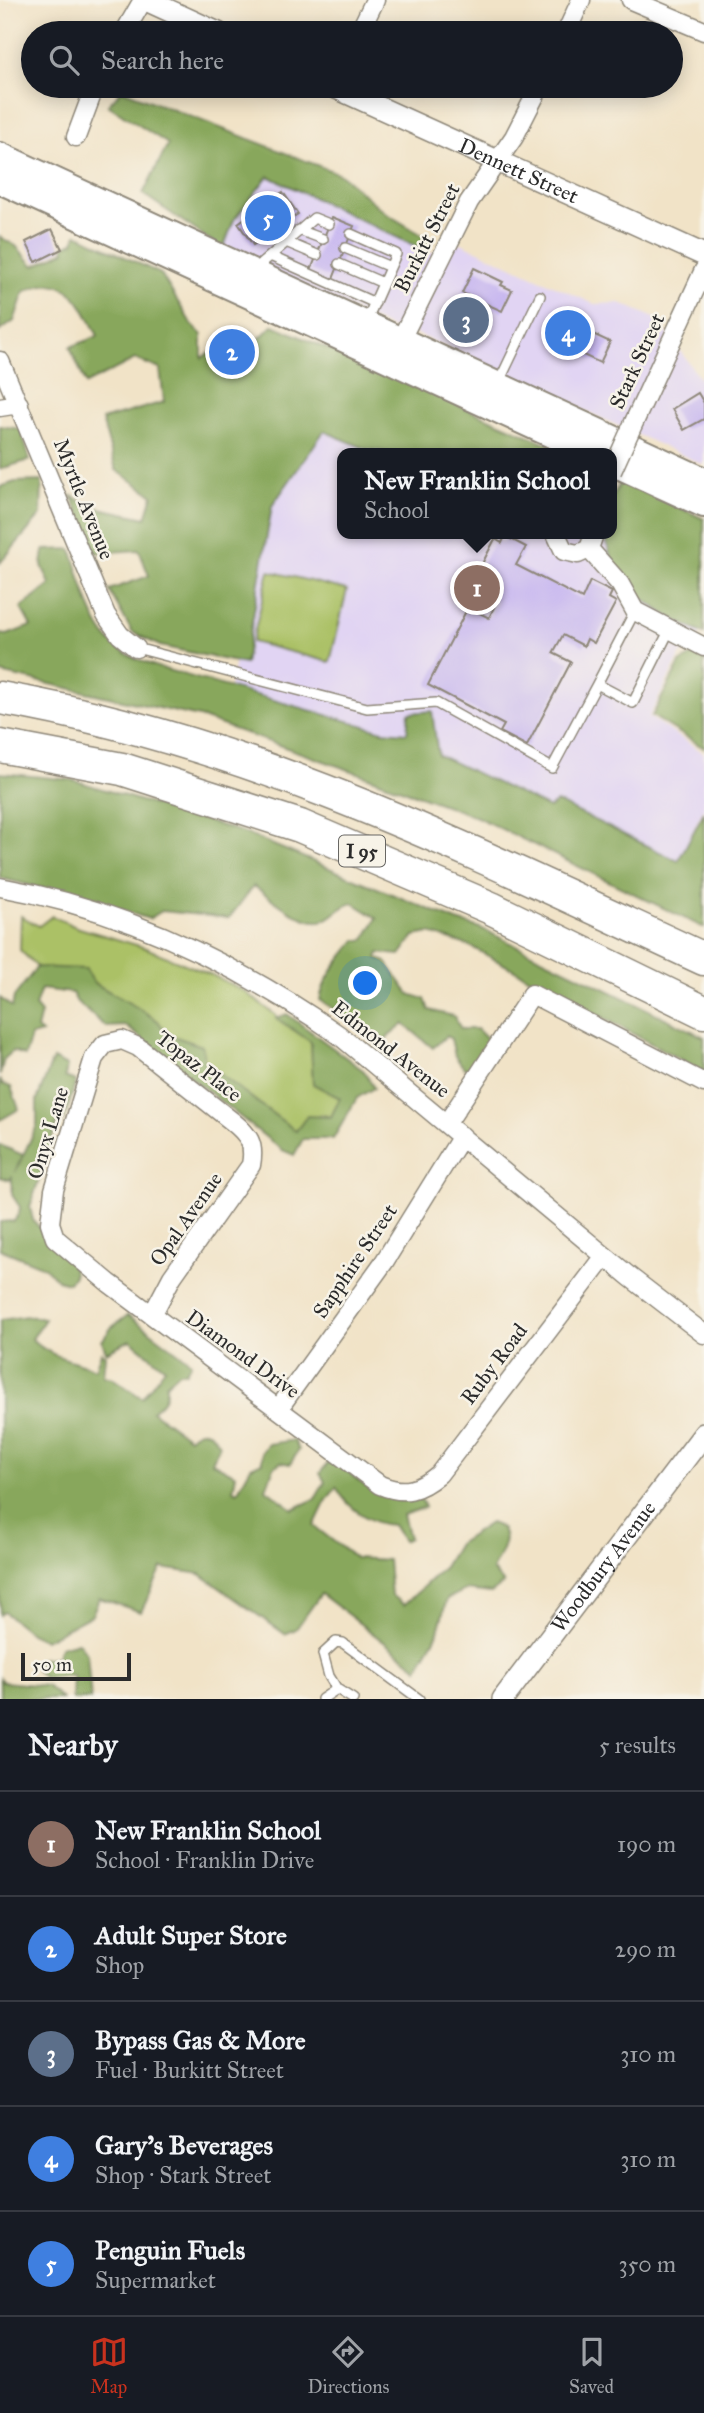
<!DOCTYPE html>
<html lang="en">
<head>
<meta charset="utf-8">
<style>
	:root { --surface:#171b24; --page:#242831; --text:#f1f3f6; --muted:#9ea1a6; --line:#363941; --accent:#c8321e }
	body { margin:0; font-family:"IM FELL Great Primer",serif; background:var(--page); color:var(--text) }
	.scale { position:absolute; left:21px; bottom:18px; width:110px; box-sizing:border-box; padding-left:7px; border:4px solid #2b2b2b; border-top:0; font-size:19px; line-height:24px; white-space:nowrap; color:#2b2b2b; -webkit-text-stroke:5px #f7f3e8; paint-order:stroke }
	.you { position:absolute; left:366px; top:984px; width:24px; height:24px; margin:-18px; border:5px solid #fff; border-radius:50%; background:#1a73e8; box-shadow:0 0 0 10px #1a73e833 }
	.badge { display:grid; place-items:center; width:46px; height:46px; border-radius:50%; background:var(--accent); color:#fff; font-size:23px; font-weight:700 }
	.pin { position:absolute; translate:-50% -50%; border:4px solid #fff; box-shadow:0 2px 7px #0006 }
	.popup { position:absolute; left:337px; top:448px; width:280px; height:91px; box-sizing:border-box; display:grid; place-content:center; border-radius:14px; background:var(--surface); filter:drop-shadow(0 2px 5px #0005); font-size:23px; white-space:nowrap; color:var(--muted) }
	.popup b { font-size:26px; color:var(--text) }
	.popup::after { content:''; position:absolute; left:50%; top:100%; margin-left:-14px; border:14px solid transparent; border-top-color:var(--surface) }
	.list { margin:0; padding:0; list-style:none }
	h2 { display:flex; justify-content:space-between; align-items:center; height:91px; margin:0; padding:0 28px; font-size:30px }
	h2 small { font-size:23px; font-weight:400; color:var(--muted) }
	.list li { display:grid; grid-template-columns:46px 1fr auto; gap:21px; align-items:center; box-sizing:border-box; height:105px; padding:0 28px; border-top:2px solid var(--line) }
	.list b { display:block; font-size:26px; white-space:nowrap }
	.list p { margin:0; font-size:23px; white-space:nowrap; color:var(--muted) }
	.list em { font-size:23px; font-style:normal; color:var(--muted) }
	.icon { flex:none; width:38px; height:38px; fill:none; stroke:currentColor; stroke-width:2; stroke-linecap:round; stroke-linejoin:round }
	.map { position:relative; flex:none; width:704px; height:1699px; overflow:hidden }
	.search { position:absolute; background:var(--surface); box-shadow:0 4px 18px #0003; left:21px; right:21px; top:21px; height:77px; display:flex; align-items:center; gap:18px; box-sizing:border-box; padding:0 24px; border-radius:38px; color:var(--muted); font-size:26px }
	.sheet { height:616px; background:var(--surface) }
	nav { display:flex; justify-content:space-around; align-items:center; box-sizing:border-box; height:98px; border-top:2px solid var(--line); background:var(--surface); font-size:19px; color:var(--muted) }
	nav a { display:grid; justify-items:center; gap:4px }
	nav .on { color:var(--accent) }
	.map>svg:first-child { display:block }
	.built { fill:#e1d4f3 }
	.green { fill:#abc166; stroke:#6b7648; stroke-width:2 }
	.forest { fill:#88a75b; stroke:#5a6943; stroke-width:2 }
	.building { fill:#c6b5f0 }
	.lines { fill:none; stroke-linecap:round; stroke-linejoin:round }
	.service-casing { stroke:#8e8779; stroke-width:12 }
	.minor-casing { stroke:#8e8779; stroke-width:21 }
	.tertiary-casing { stroke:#8e8779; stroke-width:24 }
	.primary-casing { stroke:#8e8779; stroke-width:30 }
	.motorway-casing { stroke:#8e8779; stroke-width:35 }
	.service { stroke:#fff; stroke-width:9 }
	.minor { stroke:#fff; stroke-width:18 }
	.tertiary { stroke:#fff; stroke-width:21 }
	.primary { stroke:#fff; stroke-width:26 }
	.motorway { stroke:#fff; stroke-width:32 }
	.minor-bridge-casing { stroke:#8e8779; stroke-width:21; stroke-linecap:butt }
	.minor-bridge { stroke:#fff; stroke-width:18 }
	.labels { text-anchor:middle; stroke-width:5; stroke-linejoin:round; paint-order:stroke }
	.shield { fill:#f7f3e8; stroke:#686764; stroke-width:2 }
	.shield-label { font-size:19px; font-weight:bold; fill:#2b2b2b }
	.street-label { font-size:21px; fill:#2b2b2b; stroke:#f7f3e8 }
</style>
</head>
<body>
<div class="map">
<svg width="704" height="1699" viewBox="0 0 704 1699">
	<rect width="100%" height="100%" fill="#f7f3e8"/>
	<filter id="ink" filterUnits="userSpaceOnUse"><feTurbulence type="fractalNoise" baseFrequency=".0143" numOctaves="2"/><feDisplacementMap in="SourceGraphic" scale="14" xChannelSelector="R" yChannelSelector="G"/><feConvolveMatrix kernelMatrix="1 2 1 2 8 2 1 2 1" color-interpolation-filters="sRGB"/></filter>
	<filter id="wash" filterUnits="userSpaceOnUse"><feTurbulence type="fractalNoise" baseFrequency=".00686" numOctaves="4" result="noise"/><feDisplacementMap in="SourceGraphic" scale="28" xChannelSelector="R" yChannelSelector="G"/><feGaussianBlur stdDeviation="1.57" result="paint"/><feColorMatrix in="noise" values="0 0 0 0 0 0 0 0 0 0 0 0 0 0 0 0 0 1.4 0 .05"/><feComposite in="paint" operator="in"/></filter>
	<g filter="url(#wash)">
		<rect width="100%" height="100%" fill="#f1e3c7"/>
		<path class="built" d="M268,176l163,77 30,-10 133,61 26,-1 37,16 47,65v81l-289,-132 -22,-4 -170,-80 11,-29z
			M319,430l194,23h-171v81h270l92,92 -11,23 -12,5 -32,63 55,36v55l-30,60 -448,-162 40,-199z"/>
		<path class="green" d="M269,571l78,19 -17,72 -78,-20z
			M21,916l18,10 13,-10 24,11 67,20 69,28 32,16 67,51 2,42 27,14 -9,19 -10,-3 -25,18 -91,-69 -3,-17 -35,-12 -9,-13 -20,-13 -44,-25 -41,-15 -16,-1 -17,-17z"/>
		<path class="forest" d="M122,90l218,84 47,40 45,27 -13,7 -151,-72 -34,44 -11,29 -80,-55 25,-50 -60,-39z
			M77,234l84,40 31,51 10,10v23l7,-5 16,19 28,-22 -2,-3 22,-22 296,128h-175l-28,-4 -42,-18 -52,75 -27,158 -85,-18 -28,-14 -23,-42 40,-14 -10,-26 -44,3 -23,-57 18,10 56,12 7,-23 -37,-25 -14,-50 62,-18 -4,-33 -25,-10 -49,25 -16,-37 28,-11c-17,-33 -30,-67 -74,-44l-10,29 -14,10v-94l16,9 18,20 31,-15 -1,-5 10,-4z
			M0,426l21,3 9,31 -30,9z
			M622,480l82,39v115c-46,-22 -91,-45 -99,-100h7v-36z
			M42,481l-1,34 -41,48v-76l15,-5z
			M71,549c9,25 19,72 38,91 13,14 31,20 48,27l226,64 24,2 2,-20 23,-2 6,44 111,53 8,-6 121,59 26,-49v116l-227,-111 -122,-45 -156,-55 -199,-44v-39l7,1 24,-9 -10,-18 29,-23 -8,-20 2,-15z
			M693,655l11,5v88l-52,-32 28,-53z
			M0,773l73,7 169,52 215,89 23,7 224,109v35l-234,-126 -40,-13 -16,3 -14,19 -21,-2 -2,5 9,4 23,32 16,5 4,11 25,6 7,13h16l11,11 -15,29 -9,-1 -9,-12 -4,-17 -5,-3 -13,12 -29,-24 -21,17 -63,-41c4,-24 21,-41 36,-60h8l13,-22 -24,-15c-17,5 -20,16 -32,18 -19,3 -52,-24 -67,-35l-25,32 -67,-7 -13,8 -55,-18 -94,-23z
			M37,967l49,2 8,14 44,25 20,13 9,13 35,12 3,17 91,68 11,-15 24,1 9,-19 -27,-14 -2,-42 -35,-24 11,-4 77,57 10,17 -17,10 -24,41h-30l-9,16 -12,-5 -156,-124 -20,1 -29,-25 -5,-9 -31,-4 -6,17 6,7 -4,16 5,4 -11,3 -6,20 -12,-5 -9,8 -4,16v-77l12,9 2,-10z
			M53,1059l14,7 -2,11 11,4 -12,40 -7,2 -27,84 3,13 40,47 1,9 -6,7 -10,-3 -14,-13 -44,-18v-27l14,-1 5,-7 1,-7 -8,-12v-19l-2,4 -10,-3v-32l23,10 -8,17 22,-46v-26z
			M0,1079l2,5 9,3 8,22 -19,11z
			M128,1315l63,47 -5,10h-7l-13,12c1,14 -3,19 -14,27l37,27c13,-13 22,-7 31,6l-8,18 24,13 -3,15 4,2 14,-25 11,-5v-10l6,-8 26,-4 5,10 -9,14 -9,-2 -7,5 -8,22 27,20 22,-10 10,-17 -5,-9 12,-15c31,26 46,47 89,41l4,8 -22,8 6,23 -6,3 -10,-16c-23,0 -46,-18 -57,-38l-11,16 -11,23 41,32 33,2 3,35 13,10 40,-38 14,-23 32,-21c27,7 10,31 2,47l12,13 -13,10 -26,-3 -18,9 -10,36 -19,33 -97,-74 -25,35 -11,5 -85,-60 -38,-6 -21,44 -42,-14 -7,17 -47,25 -15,-7 -26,-21 -4,3v-295l27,-4 18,3 -13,20c18,19 40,20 63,30l6,-17 4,3 -2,21 9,2 30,20 23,-30 -35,-28 -24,12 -4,-11 9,-13z
			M78,1642l9,12 4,45h-19l1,-24 -29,3 -8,-8 4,-11 17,-2 3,-10z
			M0,1678l3,4 44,4 15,13h-62z"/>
		<g id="blocks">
			<path class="building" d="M283,192l15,22 -45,31 -15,-22z
				M332,217l22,9 -21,53 -22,-9z
				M52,229l10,20 -26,13 -10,-20z
				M474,268l29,14 -2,3 11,5 -10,21 -40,-18z
				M462,298l23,10 -14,32 -24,-10z
				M564,312l21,10 -3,7 28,13 -10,21 -49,-23z
				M238,334l13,16 -25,19 -13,-16z
				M698,393l6,10v16l-20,11 -12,-21z
				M505,536l21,11 -10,18 66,34 8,-18 22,11 -3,6 7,4 -22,41 -7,-4 -3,7 -21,-11 -10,18 18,9 -44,84 -27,-14 4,-7 -76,-40 40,-78 21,11 8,-17 -20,-11 3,-6 -7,-3 22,-42 7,4z"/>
		</g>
	</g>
	<g filter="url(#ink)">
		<use href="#blocks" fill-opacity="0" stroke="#8e8779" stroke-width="2"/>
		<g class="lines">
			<g class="service-casing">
				<path id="service" d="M299,230l24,9
					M351,234l45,20 -30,68
					M286,242l31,13
					M345,248l45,19
					M270,256l105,47
					M339,264l44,19
					M254,270l60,-52 15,6
					M498,384l42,-88
					M635,611l-38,73 36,19 37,-74
					M136,648l231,60 69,-5 116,65 45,-84
					M337,1689l-8,-13 -6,-22 13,-12 7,1 76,56
					M322,1699l15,-10 16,10"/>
			</g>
			<g class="minor-casing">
				<path id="minor" d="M631,0l73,31
					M124,33l19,-33
					M359,33l16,-33
					M566,33l15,-33
					M76,137l19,-51
					M400,341l69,-139 45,-65 26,-51
					M0,361l106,254 14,20 16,13
					M0,407l19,-3
					M635,420l69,-150
					M556,534l8,17 14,3 11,-5 5,-15
					M589,549l31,35 15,27 69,36
					M0,887c125,22 236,76 339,148l291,242 74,57
					M447,1123l85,-129 172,89
					M152,1315l20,-38 79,-112c4,-21 -2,-30 -18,-43l-95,-75 -16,-7 -17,4 -11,14 -40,132 -4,33 5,15 54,45 271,202c24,10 39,6 59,-11l166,-218
					M279,1408l105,-146 78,-126"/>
			</g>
			<g class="tertiary-casing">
				<g id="tertiary">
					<path d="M146,0l72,33"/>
					<path id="s1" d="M332,86l372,169"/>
					<path id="s2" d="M503,1699l201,-265"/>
				</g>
			</g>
			<g class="primary-casing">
				<path id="primary" d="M0,156l704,325
					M0,180l593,273
					M612,462l92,42"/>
			</g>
			<g class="motorway-casing">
				<path id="motorway" d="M0,698c255,44 472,154 704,261
					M0,746l122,23 178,57 191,82 213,104"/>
			</g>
			<use href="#service" class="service"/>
			<use href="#minor" class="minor"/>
			<use href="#tertiary" class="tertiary"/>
			<use href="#primary" class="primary"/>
			<use href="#motorway" class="motorway"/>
			<g class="minor-bridge-casing">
				<path id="minor-bridge" d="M612,471l23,-51"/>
			</g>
			<use href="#minor-bridge" class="minor-bridge"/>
		</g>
	</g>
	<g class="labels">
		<rect class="shield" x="339" y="835.5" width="46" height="31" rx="5"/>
		<g class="shield-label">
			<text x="362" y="858">I 95</text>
		</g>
		<g class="street-label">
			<text dy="7" stroke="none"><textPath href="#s1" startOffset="205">Dennett Street</textPath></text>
			<text transform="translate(427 238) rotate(-63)" y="7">Burkitt Street</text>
			<text transform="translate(637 361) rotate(-65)" y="7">Stark Street</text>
			<text transform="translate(84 499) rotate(68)" y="7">Myrtle Avenue</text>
			<text transform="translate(391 1049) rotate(38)" y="7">Edmond Avenue</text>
			<text transform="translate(199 1066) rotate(38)" y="7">Topaz Place</text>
			<text transform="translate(48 1133) rotate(-73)" y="7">Onyx Lane</text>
			<text transform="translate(186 1219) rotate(-55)" y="7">Opal Avenue</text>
			<text transform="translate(355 1261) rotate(-56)" y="7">Sapphire Street</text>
			<text transform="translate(243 1354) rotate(36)" y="7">Diamond Drive</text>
			<text transform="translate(494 1364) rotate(-53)" y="7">Ruby Road</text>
			<text dy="7" stroke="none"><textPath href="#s2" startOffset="166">Woodbury Avenue</textPath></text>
		</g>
	</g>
</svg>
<div class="scale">50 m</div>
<div class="you"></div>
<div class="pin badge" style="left:477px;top:588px;background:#8d6e63">1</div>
<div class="popup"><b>New Franklin School</b>School</div>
<div class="pin badge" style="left:232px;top:352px;background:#3f7fe0">2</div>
<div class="pin badge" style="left:466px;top:320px;background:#5c6f8a">3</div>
<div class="pin badge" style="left:568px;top:333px;background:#3f7fe0">4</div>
<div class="pin badge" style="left:268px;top:218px;background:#3f7fe0">5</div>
<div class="search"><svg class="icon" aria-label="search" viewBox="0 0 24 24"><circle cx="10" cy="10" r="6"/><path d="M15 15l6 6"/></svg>Search here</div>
</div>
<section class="sheet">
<h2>Nearby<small>5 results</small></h2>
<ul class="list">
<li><span class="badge" style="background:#8d6e63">1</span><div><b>New Franklin School</b><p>School · Franklin Drive</p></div><em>190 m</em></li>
<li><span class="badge" style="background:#3f7fe0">2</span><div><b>Adult Super Store</b><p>Shop</p></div><em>290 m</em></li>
<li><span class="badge" style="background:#5c6f8a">3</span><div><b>Bypass Gas &amp; More</b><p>Fuel · Burkitt Street</p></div><em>310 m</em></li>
<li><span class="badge" style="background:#3f7fe0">4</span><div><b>Gary's Beverages</b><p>Shop · Stark Street</p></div><em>310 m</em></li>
<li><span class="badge" style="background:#3f7fe0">5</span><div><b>Penguin Fuels</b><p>Supermarket</p></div><em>350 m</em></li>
</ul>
</section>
<nav>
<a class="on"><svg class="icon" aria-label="map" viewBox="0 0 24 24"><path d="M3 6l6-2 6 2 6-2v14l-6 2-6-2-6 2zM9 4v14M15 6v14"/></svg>Map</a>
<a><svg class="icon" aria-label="directions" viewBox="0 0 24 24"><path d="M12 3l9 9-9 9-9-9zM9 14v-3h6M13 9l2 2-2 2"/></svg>Directions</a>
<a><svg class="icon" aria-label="saved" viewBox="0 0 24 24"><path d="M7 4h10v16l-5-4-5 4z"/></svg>Saved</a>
</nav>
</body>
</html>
